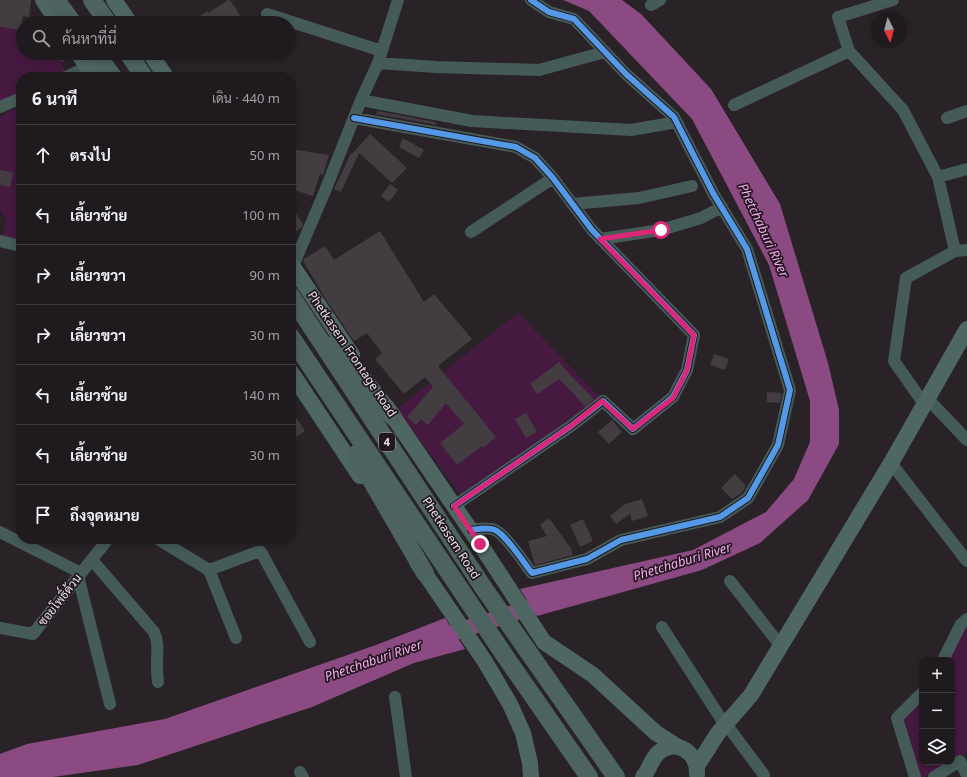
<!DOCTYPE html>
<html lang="th">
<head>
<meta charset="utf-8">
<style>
	:root { --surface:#1f1a1e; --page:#2c272b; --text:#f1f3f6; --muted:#a1a1a4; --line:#3c383c }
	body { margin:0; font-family:"Noto Sans",Sarabun,sans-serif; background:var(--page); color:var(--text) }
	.controls { position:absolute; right:12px; bottom:12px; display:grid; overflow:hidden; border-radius:8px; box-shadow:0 2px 6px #0003 }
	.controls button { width:36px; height:36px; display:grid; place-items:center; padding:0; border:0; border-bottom:1px solid var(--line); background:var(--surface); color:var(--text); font:20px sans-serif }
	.compass { position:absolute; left:871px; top:12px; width:36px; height:36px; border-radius:50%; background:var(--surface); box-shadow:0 2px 6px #0003; rotate:174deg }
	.stop { position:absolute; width:12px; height:12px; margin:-9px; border:3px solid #db2777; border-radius:50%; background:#fff }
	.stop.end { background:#db2777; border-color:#fff; box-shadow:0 1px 4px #0008 }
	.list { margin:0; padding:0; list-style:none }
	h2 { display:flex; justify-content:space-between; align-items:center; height:52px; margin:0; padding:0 16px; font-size:17px }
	h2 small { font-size:13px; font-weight:400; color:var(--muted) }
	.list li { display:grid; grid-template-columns:26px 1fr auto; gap:12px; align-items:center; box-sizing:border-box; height:60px; padding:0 16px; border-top:1px solid var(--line) }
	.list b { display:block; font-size:15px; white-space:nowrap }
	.list em { font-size:13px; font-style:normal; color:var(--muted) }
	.icon { flex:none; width:22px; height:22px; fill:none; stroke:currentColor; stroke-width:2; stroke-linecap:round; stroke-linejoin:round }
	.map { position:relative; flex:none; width:967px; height:777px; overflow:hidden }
	.search { position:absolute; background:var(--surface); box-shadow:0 2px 6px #0003; left:16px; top:16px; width:280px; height:44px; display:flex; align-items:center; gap:10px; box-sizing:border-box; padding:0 14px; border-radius:22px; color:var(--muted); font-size:15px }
	.panel { position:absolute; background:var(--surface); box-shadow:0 2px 6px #0003; left:16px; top:72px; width:280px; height:472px; border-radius:16px }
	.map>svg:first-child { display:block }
	.green { fill:#461940 }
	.water { fill:#8b4b82 }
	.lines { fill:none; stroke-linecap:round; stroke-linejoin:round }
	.river { stroke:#8b4b82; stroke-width:16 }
	.building { fill:#433d42 }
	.minor { stroke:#455b57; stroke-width:12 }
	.major { stroke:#4f6763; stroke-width:16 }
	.highway { stroke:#4c635f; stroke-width:18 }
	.cycleway-casing { stroke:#221720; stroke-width:8 }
	.cycleway { stroke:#5399e6; stroke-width:6 }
	.route { stroke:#db2777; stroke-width:5 }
	.labels { text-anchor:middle; stroke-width:3.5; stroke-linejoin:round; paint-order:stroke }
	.shield { fill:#221720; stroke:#ada4ab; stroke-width:1 }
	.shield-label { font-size:11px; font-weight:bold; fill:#e8e1e7 }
	.street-label { font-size:12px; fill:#e8e1e7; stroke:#221720 }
	.water-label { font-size:13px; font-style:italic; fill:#f6a9e9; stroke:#221720 }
</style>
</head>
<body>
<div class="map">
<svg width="967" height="777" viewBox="0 0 967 777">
	<rect width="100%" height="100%" fill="#292328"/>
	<path class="green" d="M0,27l21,3 2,-2v25h28l11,9 -1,4 6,6 -11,5h-35v17l-21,9z
		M21,106v139l-20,-7 6,-16 -7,-12v-25l10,2 3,-15 -13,-2v-52l5,-5z
		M518,313l89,91 -146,92 -64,-87z
		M967,623v130l-15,9v-102h-5z
		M922,698v64h29l-27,15h-3l-17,-59z"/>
	<path class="water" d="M563,0h59l19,14 70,75 69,115 48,159 11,47v34l-31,56 -48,43 -58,27 -165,46 -17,-27 173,-39 73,-38 28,-33 16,-37v-41l-41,-136 -77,-146 -103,-108z
		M445,618l20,31 -51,14 -102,44 -174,58 -85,12h-53v-23l27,-10 138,-25 211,-74z"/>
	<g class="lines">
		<path class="river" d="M434,639l101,-33"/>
	</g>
	<path class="building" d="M0,0h31l-2,17 -6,-1 -2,14 -21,-3z
		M228,0h2l15,23h-56l18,-12 1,2z
		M51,53h14l4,5 -7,4z
		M378,111l57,11 2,3 -61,-11z
		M370,134l37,34 -15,15 -33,-30 -18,39 -7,-3 17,-36 1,1z
		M403,138l21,12 -5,8 -20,-11z
		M291,149l38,6 -6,20 -3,-1 -7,22 -22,-7v-4l5,-15 -5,-1z
		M0,170l13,2 -3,15 -10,-2z
		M390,184l8,6 -9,12 -8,-6z
		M291,206l12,18 -2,4 -10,7z
		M380,231l44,71 10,-8 38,45 -34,27 58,71 -13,11 -1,-2 -25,19 -17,-22 24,-19 -18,-21 -18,22 -7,-6 -5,6 -9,-8 26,-30 -8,-10 -21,17 -29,-35 7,-6 -15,-20 -13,8 -27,-40 -24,-40 1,-2 21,-13 9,14z
		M714,354l15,5 -4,11 -15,-5z
		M559,362l11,13 24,24 -9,7 -26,-27 -22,15 -7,-10z
		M767,392l15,1 -2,10 -13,-1z
		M291,410l14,21 -14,9z
		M526,413l11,19 -11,6 -11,-19z
		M612,420l10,12 -13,12 -11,-12z
		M735,474l11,12 -4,7 -10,6 -11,-11z
		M642,499l6,17 -16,5 -2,-7 -14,10 -6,-8 15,-12z
		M549,518l23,32h-1l2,5 -38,10 -7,-24 19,-5 -7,-11z
		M583,519l10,22 -13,6 -10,-22z"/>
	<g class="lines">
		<path class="minor" d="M651,5l9,-5
			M267,14l115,37
			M849,51l54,59 35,67 17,74 12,-1
			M378,63l58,4 103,3 66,-18
			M66,77l22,-10
			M361,100l111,21 159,9 46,-8
			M734,105l115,-54 -11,-34 55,-17
			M0,107l21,-9
			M354,118l162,29 19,11 18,20 39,52 102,105 -7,35 -14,27 -40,32 -30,-28 -32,25 -117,80
			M947,118l20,-7
			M938,177l29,-8
			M572,204l67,-6 53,-12
			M471,232l82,-54
			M600,239l61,-9 40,-12 21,-11
			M0,241l21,5
			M293,266l32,-75 36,-91 17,-37 20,-63
			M927,398l40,42
			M924,404l-30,-43 12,-83 49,-27
			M891,463l76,98
			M471,530c8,-1 17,-3 24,0 11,5 29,33 37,43l55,-14 34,-19 99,-23 28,-19 30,-53 12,-55 -43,-141 -34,-56 -39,-76 -48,-43 -52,-55 -25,-7 -18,-12
			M0,532l81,41
			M158,539l51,31 27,68
			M92,560l62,72c5,11 3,19 3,31 0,6 0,13 1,19
			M209,570l48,-18h4l49,90
			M78,576l32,128
			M730,581l50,64
			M662,627l63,98
			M0,628l33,6 75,-95
			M943,660l18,-36 6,-5
			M395,697l11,80
			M726,724l38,51
			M300,772l3,5
			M915,777l-18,-59 25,-25
			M934,777l26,-16 7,14"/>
		<path class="major" d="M43,0l15,23
			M114,0l16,23
			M78,53l16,24
			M150,53l16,24
			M291,264l61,91
			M291,372l69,104
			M386,406l94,138 64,98 49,33 63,58 22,14
			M417,562l67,98 26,44 13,29 7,30 1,14
			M697,766l21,-33 33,-38 140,-232 76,-134
			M643,777c6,-7 8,-17 15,-24 18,-15 40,-1 39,21"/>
		<path class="highway" d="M56,0l17,23
			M92,0l16,23
			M96,53l17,24
			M128,53l16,24
			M291,296l192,291 133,190
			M291,337l214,319 84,121
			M335,344l58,73
			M356,454l69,119"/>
		<g class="cycleway-casing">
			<path id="cycleway" d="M354,118l162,29 19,11 18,20 39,52 102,105 -7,35 -14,27 -40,32 -30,-28 -32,25 -117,80
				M471,530c8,-1 17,-3 24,0 11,5 29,33 37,43l55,-14 34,-19 99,-23 28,-19 30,-53 12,-55 -43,-141 -34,-56 -39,-76 -48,-43 -52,-55 -25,-7 -18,-12"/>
		</g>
		<use href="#cycleway" class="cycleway"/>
	</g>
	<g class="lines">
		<path class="route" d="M480,544l-26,-38 117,-80 31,-25 31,28 40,-31 14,-28 7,-35 -94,-96 61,-9"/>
	</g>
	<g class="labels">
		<rect class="shield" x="379" y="433" width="16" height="18" rx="3"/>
		<g class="shield-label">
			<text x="387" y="446">4</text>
		</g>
		<g class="street-label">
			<text transform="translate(352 354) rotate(56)" y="4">Phetkasem Frontage Road</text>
			<text transform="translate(451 538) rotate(57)" y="4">Phetkasem Road</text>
			<text transform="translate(60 600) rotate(-52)" y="4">ซอยโพธิ์ด้วน</text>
		</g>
		<g class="water-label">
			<text transform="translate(764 230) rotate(65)" y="5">Phetchaburi River</text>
			<text transform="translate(682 561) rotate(-17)" y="5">Phetchaburi River</text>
			<text transform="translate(373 660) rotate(-19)" y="5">Phetchaburi River</text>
		</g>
	</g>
</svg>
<div class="controls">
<button>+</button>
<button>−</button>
<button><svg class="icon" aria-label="layers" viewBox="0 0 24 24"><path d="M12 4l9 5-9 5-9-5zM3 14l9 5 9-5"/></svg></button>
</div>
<svg class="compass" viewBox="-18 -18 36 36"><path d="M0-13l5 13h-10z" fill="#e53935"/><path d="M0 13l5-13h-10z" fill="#a1a1a4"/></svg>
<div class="stop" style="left:661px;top:230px"></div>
<div class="stop end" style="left:480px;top:544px"></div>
<div class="search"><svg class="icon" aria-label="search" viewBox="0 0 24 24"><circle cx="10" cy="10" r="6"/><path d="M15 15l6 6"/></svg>ค้นหาที่นี่</div>
<section class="panel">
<h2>6 นาที<small>เดิน · 440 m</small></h2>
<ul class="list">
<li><svg class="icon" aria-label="ahead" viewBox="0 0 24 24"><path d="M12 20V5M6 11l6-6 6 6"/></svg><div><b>ตรงไป</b></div><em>50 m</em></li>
<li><svg class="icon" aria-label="left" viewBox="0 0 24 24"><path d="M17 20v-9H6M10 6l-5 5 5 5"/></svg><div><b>เลี้ยวซ้าย</b></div><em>100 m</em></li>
<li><svg class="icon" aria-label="right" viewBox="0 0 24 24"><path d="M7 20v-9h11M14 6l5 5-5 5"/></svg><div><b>เลี้ยวขวา</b></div><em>90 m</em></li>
<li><svg class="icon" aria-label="right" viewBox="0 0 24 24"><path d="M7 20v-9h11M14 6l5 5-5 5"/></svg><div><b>เลี้ยวขวา</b></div><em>30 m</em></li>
<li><svg class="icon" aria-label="left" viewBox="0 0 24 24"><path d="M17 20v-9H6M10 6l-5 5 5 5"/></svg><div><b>เลี้ยวซ้าย</b></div><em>140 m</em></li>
<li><svg class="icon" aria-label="left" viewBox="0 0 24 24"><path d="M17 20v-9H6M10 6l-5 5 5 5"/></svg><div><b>เลี้ยวซ้าย</b></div><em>30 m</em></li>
<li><svg class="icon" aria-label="arrive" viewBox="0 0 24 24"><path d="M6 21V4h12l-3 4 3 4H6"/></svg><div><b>ถึงจุดหมาย</b></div></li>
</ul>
</section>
</div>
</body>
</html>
